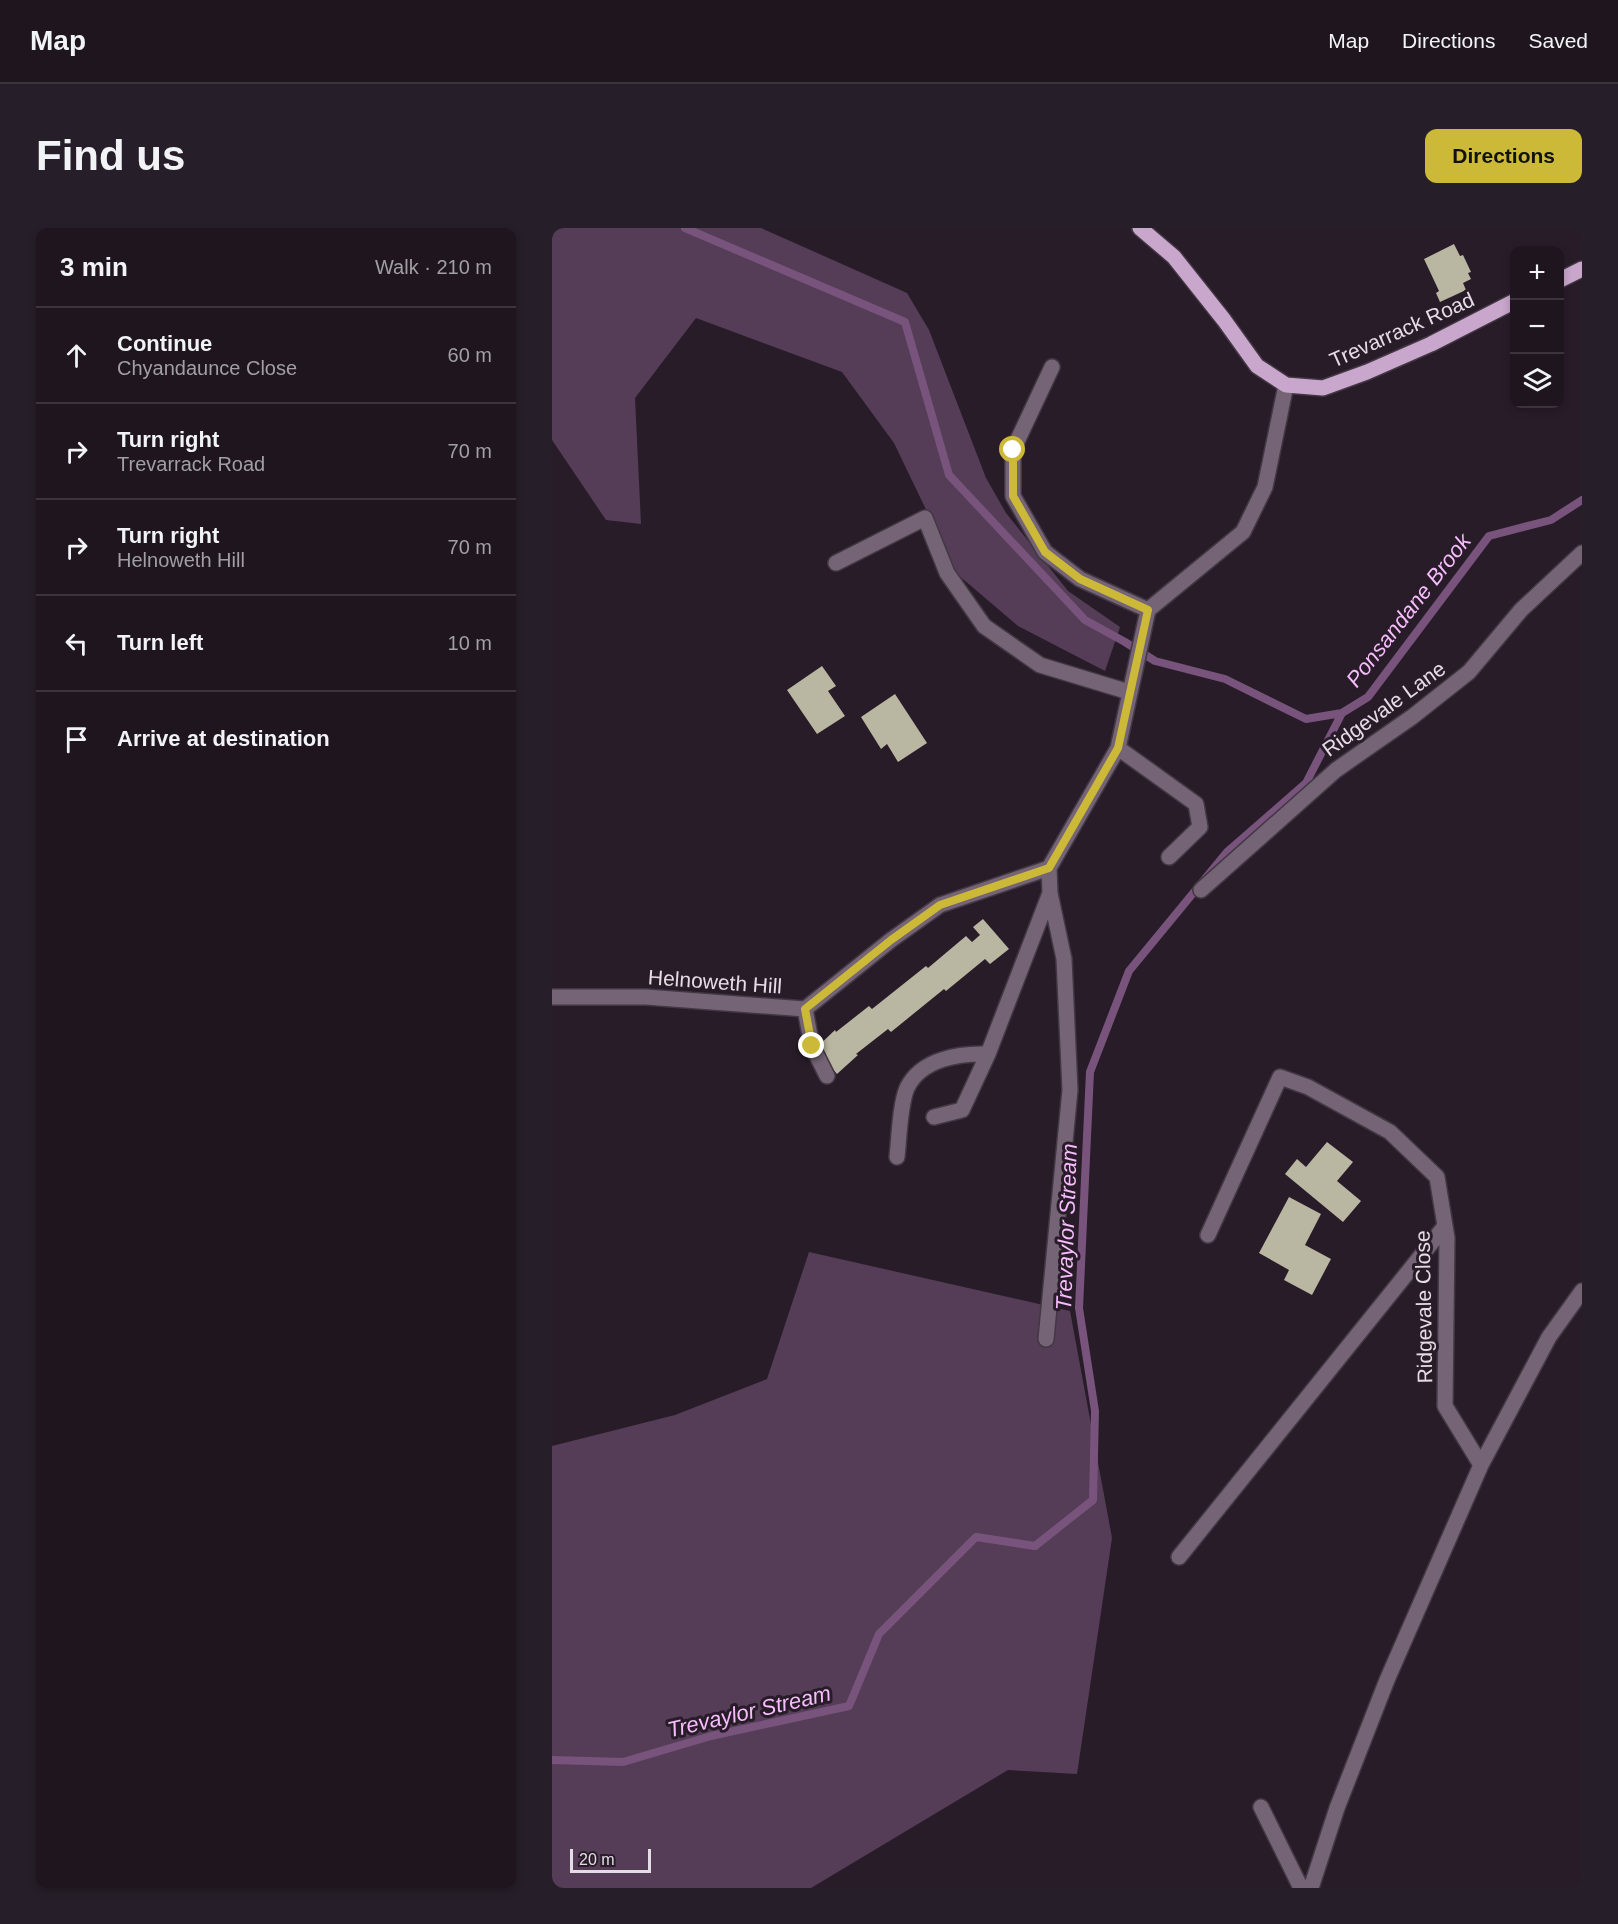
<!DOCTYPE html>
<html lang="en">
<head>
<meta charset="utf-8">
<style>
	:root { --surface:#1e151f; --page:#261e28; --text:#f1f3f6; --muted:#a19fa4; --line:#3c343d; --accent:#cdb938 }
	body { margin:0; font-family:Arial,sans-serif; background:var(--page); color:var(--text) }
	.controls { position:absolute; right:18px; top:18px; display:grid; overflow:hidden; border-radius:12px; box-shadow:0 3px 9px #0003 }
	.controls button { width:54px; height:54px; display:grid; place-items:center; padding:0; border:0; border-bottom:2px solid var(--line); background:var(--surface); color:var(--text); font:30px sans-serif }
	.scale { position:absolute; left:18px; bottom:15px; width:81px; box-sizing:border-box; padding-left:6px; border:3px solid #e5dde6; border-top:0; font-size:16px; line-height:21px; white-space:nowrap; color:#e5dde6; -webkit-text-stroke:4px #281c29; paint-order:stroke }
	.stop { position:absolute; width:18px; height:18px; margin:-14px; border:4px solid #cdb938; border-radius:50%; background:#fff }
	.stop.end { background:#cdb938; border-color:#fff; box-shadow:0 2px 6px #0008 }
	.list { margin:0; padding:0; list-style:none }
	h2 { display:flex; justify-content:space-between; align-items:center; height:78px; margin:0; padding:0 24px; font-size:26px }
	h2 small { font-size:20px; font-weight:400; color:var(--muted) }
	.list li { display:grid; grid-template-columns:39px 1fr auto; gap:18px; align-items:center; box-sizing:border-box; height:96px; padding:0 24px; border-top:2px solid var(--line) }
	.list b { display:block; font-size:22px; white-space:nowrap }
	.list p { margin:0; font-size:20px; white-space:nowrap; color:var(--muted) }
	.list em { font-size:20px; font-style:normal; color:var(--muted) }
	.icon { flex:none; width:33px; height:33px; fill:none; stroke:currentColor; stroke-width:2; stroke-linecap:round; stroke-linejoin:round }
	.map { position:relative; flex:none; width:1030px; height:1660px; overflow:hidden; border-radius:12px }
	header { display:flex; align-items:center; gap:36px; box-sizing:border-box; height:84px; padding:0 30px; background:var(--surface); border-bottom:2px solid var(--line) }
	header strong { font-size:28px }
	nav { display:flex; gap:33px; margin-inline-start:auto; font-size:21px }
	.intro { display:flex; align-items:center; justify-content:space-between; box-sizing:border-box; height:144px; padding:0 36px }
	h1 { margin:0; font-size:42px }
	.button { padding:15px 27px; border-radius:12px; background:var(--accent); color:#111; font-size:21px; font-weight:700 }
	main { display:flex; gap:36px; padding:0 36px }
	aside { flex:1; background:var(--surface); border-radius:12px; box-shadow:0 3px 9px #0003 }
	.map>svg:first-child { display:block }
	.green { fill:#553d58 }
	.lines { fill:none; stroke-linecap:round; stroke-linejoin:round }
	.stream { stroke:#78547c; stroke-width:8 }
	.building { fill:#b9b6a1 }
	.minor-casing { stroke:#423743; stroke-width:18 }
	.major-casing { stroke:#423743; stroke-width:18 }
	.minor { stroke:#746475; stroke-width:15 }
	.major { stroke:#c9a6cc; stroke-width:15 }
	.route { stroke:#cdb938; stroke-width:8 }
	.labels { text-anchor:middle; stroke-width:6; stroke-linejoin:round; paint-order:stroke }
	.street-label { font-size:21px; fill:#e5dde6; stroke:#281c29 }
	.water-label { font-size:22px; font-style:italic; fill:#f6bcfb; stroke:#281c29 }
</style>
</head>
<body>
<header>
<strong>Map</strong>
<nav><a>Map</a><a>Directions</a><a>Saved</a></nav>
</header>
<div class="intro"><h1>Find us</h1><a class="button">Directions</a></div>
<main>
<aside>
<h2>3 min<small>Walk · 210 m</small></h2>
<ul class="list">
<li><svg class="icon" aria-label="ahead" viewBox="0 0 24 24"><path d="M12 20V5M6 11l6-6 6 6"/></svg><div><b>Continue</b><p>Chyandaunce Close</p></div><em>60 m</em></li>
<li><svg class="icon" aria-label="right" viewBox="0 0 24 24"><path d="M7 20v-9h11M14 6l5 5-5 5"/></svg><div><b>Turn right</b><p>Trevarrack Road</p></div><em>70 m</em></li>
<li><svg class="icon" aria-label="right" viewBox="0 0 24 24"><path d="M7 20v-9h11M14 6l5 5-5 5"/></svg><div><b>Turn right</b><p>Helnoweth Hill</p></div><em>70 m</em></li>
<li><svg class="icon" aria-label="left" viewBox="0 0 24 24"><path d="M17 20v-9H6M10 6l-5 5 5 5"/></svg><div><b>Turn left</b></div><em>10 m</em></li>
<li><svg class="icon" aria-label="arrive" viewBox="0 0 24 24"><path d="M6 21V4h12l-3 4 3 4H6"/></svg><div><b>Arrive at destination</b></div></li>
</ul>
</aside>
<div class="map">
<svg width="1030" height="1660" viewBox="0 0 1030 1660">
	<rect width="100%" height="100%" fill="#281c29"/>
	<path class="green" d="M0,0h209l146,65 22,37 57,148 20,35 62,78 52,36 -15,44 -87,-45 -61,-52 -63,-131 -52,-71 -146,-54 -61,80 6,126 -35,-4 -54,-80z
		M257,1024l261,59 42,227 -35,236 -69,-4 -197,118h-259v-442l123,-31 92,-36z"/>
	<g class="lines">
		<path class="stream" d="M133,0l220,94 44,153 136,145 40,22 30,19 70,18 81,40 36,-6 26,-16 121,-161 62,-16 31,-20
			M0,1532l71,2 88,-26 138,-30 30,-72 97,-97 59,9 58,-46 2,-89 -16,-103 11,-236 39,-101 98,-119 79,-69 36,-70"/>
	</g>
	<path class="building" d="M902,16l6,12 3,-1 8,17 -3,1 3,6 -8,4 3,7 -26,12 -4,-9 3,-2 -15,-32z
		M270,438l14,20 -8,5 17,25 -28,18 -30,-44z
		M343,466l32,49 -29,19 -11,-18 -6,5 -20,-32z
		M431,691l26,30 -19,15 -5,-5 -39,32 -2,-2 -53,43 -3,-3 -32,25 2,1 -21,19 -22,-25 20,-19 1,2 33,-26 3,3 54,-43 2,2 38,-32 6,6 8,-7 -7,-8z
		M775,914l26,20 -16,19 24,20 -18,21 -58,-48 12,-15 9,8z
		M737,969l32,17 -16,31 26,14 -19,36 -28,-15 5,-10 -30,-17z"/>
	<g class="lines">
		<g class="minor-casing">
			<path id="minor" d="M500,139l-39,83v46l32,56 35,27 68,31
				M284,335l89,-45 22,55 37,53 56,39 89,27
				M566,520l78,56 4,23 -31,30
				M497,640l69,-120 30,-138 95,-78 22,-45 21,-102
				M649,662l135,-120 76,-53 57,-45 52,-62 61,-57
				M0,769h94l159,12 86,-69 49,-35 109,-37
				M253,781l7,37 15,30
				M382,889l28,-7 26,-56
				M345,929c2,-18 3,-53 10,-69 14,-29 52,-35 81,-34l62,-161
				M656,1007l72,-158 28,10 82,45 47,45 10,61 -2,168 36,59
				M494,1111l24,-249 -6,-131 -14,-66 -1,-25
				M627,1329l266,-331
				M709,1579l40,81
				M759,1660l26,-80 50,-128 94,-215 68,-128 33,-46"/>
		</g>
		<g class="major-casing">
			<path id="major" d="M588,0l34,29 50,63 33,46 29,19 37,3 44,-16 64,-28 84,-43
				M1008,52l22,-11"/>
		</g>
		<use href="#minor" class="minor"/>
		<use href="#major" class="major"/>
	</g>
	<g class="lines">
		<path class="route" d="M260,818l-7,-37 86,-69 49,-35 109,-37 69,-120 30,-138 -68,-31 -35,-27 -32,-56v-46"/>
	</g>
	<g class="labels">
		<g class="street-label">
			<text transform="translate(850 102) rotate(-24)" y="7">Trevarrack Road</text>
			<text transform="translate(832 481) rotate(-36)" y="7">Ridgevale Lane</text>
			<text transform="translate(163 754) rotate(4)" y="7">Helnoweth Hill</text>
			<text transform="translate(872 1079) rotate(-91)" y="7">Ridgevale Close</text>
		</g>
		<g class="water-label">
			<text transform="translate(856 382) rotate(-52)" y="8">Ponsandane Brook</text>
			<text transform="translate(514 999) rotate(-88)" y="8">Trevaylor Stream</text>
			<text transform="translate(197 1483) rotate(-13)" y="8">Trevaylor Stream</text>
		</g>
	</g>
</svg>
<div class="controls">
<button>+</button>
<button>−</button>
<button><svg class="icon" aria-label="layers" viewBox="0 0 24 24"><path d="M12 4l9 5-9 5-9-5zM3 14l9 5 9-5"/></svg></button>
</div>
<div class="scale">20 m</div>
<div class="stop" style="left:461px;top:222px"></div>
<div class="stop end" style="left:260px;top:818px"></div>
</div>
</main>
</body>
</html>
